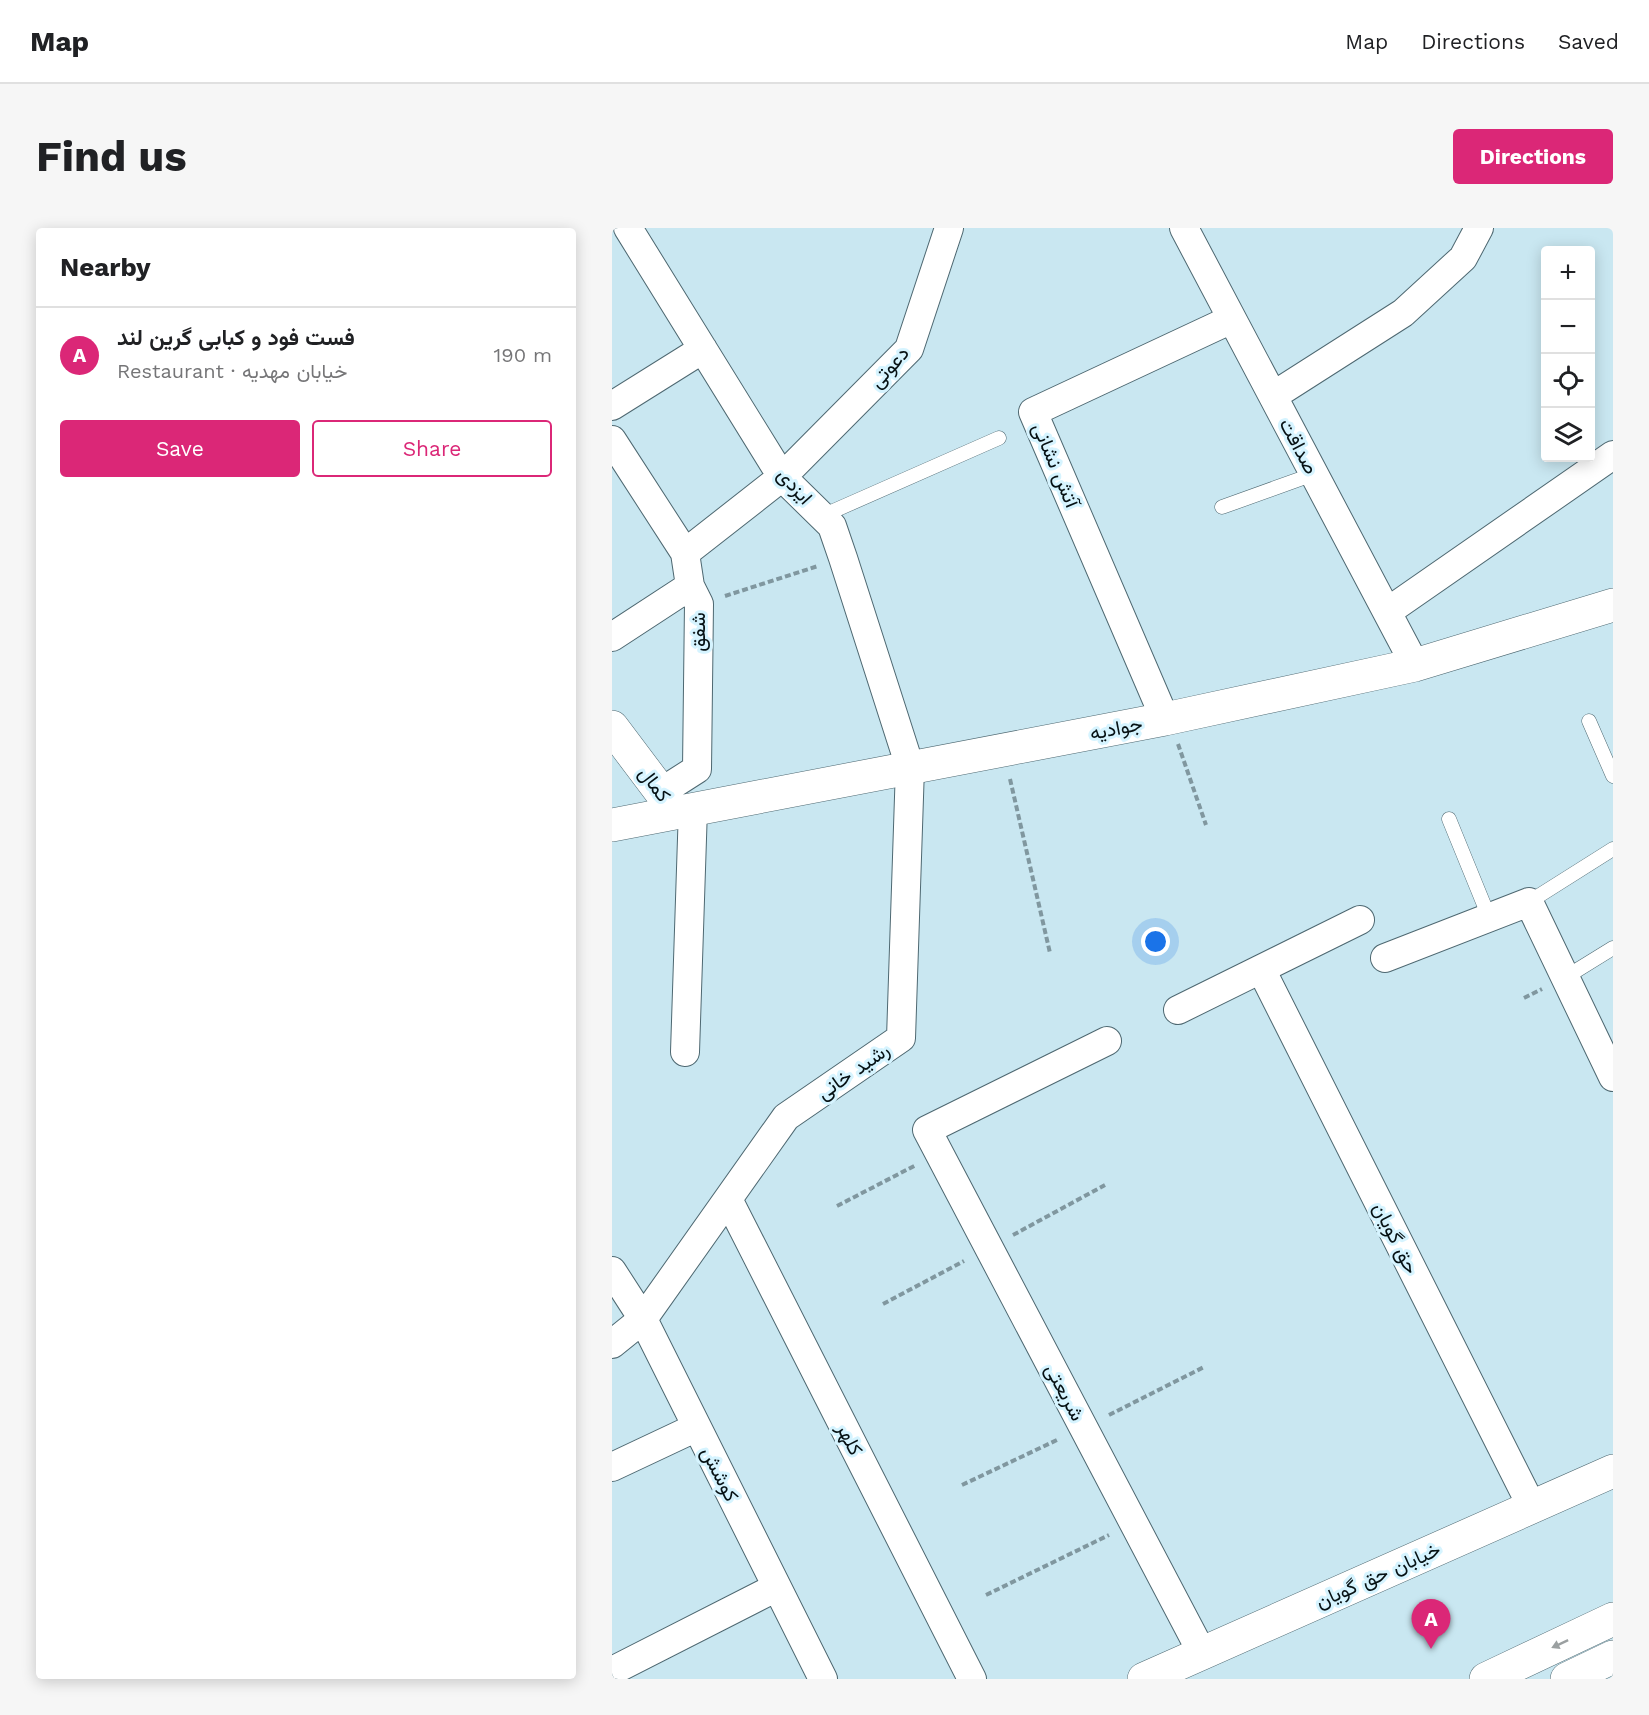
<!DOCTYPE html>
<html lang="en">
<head>
<meta charset="utf-8">
<style>
	:root { --surface:#fff; --page:#f6f6f6; --text:#202124; --muted:#757577; --line:#e0e0e0; --accent:#db2777 }
	body { margin:0; font-family:"Work Sans",Vazirmatn,sans-serif; background:var(--page); color:var(--text) }
	.controls { position:absolute; right:18px; top:18px; display:grid; overflow:hidden; border-radius:6px; box-shadow:0 3px 15px #0003 }
	.controls button { width:54px; height:54px; display:grid; place-items:center; padding:0; border:0; border-bottom:2px solid var(--line); background:var(--surface); color:var(--text); font:30px sans-serif }
	.you { position:absolute; left:544px; top:714px; width:21px; height:21px; margin:-15px; border:4px solid #fff; border-radius:50%; background:#1a73e8; box-shadow:0 0 0 9px #1a73e833 }
	.badge { display:grid; place-items:center; width:39px; height:39px; border-radius:50%; background:var(--accent); color:#fff; font-size:20px; font-weight:700 }
	.pin { position:absolute; translate:-50% -50px; filter:drop-shadow(0 2px 3px #0008) }
	.pin::after { content:''; position:absolute; top:32px; width:21px; height:18px; background:inherit; clip-path:polygon(0 0,100% 0,50% 100%) }
	.list { margin:0; padding:0; list-style:none }
	h2 { display:flex; justify-content:space-between; align-items:center; height:78px; margin:0; padding:0 24px; font-size:26px }
	h2 small { font-size:20px; font-weight:400; color:var(--muted) }
	.list li { display:grid; grid-template-columns:39px 1fr auto; gap:18px; align-items:center; box-sizing:border-box; height:96px; padding:0 24px; border-top:2px solid var(--line) }
	.list b { display:block; font-size:22px; white-space:nowrap }
	.list p { margin:0; font-size:20px; white-space:nowrap; color:var(--muted) }
	.list em { font-size:20px; font-style:normal; color:var(--muted) }
	.actions { display:flex; gap:12px; padding:18px 24px }
	.actions a { flex:1; padding:14px 0; border:2px solid var(--accent); border-radius:6px; text-align:center; font-size:21px; color:var(--accent) }
	.actions .main { background:var(--accent); color:#fff }
	.icon { flex:none; width:33px; height:33px; fill:none; stroke:currentColor; stroke-width:2; stroke-linecap:round; stroke-linejoin:round }
	.map { position:relative; flex:none; width:1001px; height:1451px; overflow:hidden; border-radius:6px }
	header { display:flex; align-items:center; gap:36px; box-sizing:border-box; height:84px; padding:0 30px; background:var(--surface); border-bottom:2px solid var(--line) }
	header strong { font-size:28px }
	nav { display:flex; gap:33px; margin-inline-start:auto; font-size:21px }
	.intro { display:flex; align-items:center; justify-content:space-between; box-sizing:border-box; height:144px; padding:0 36px }
	h1 { margin:0; font-size:42px }
	.button { padding:15px 27px; border-radius:6px; background:var(--accent); color:#fff; font-size:21px; font-weight:700 }
	main { display:flex; gap:36px; padding:0 36px }
	aside { flex:1; background:var(--surface); border-radius:6px; box-shadow:0 3px 15px #0003 }
	.map>svg:first-child { display:block }
	.lines { fill:none; stroke-linecap:round; stroke-linejoin:round }
	.lane-casing { stroke:#4e6871; stroke-width:15 }
	.street-casing { stroke:#4e6871; stroke-width:30 }
	.secondary-casing { stroke:#4e6871; stroke-width:34 }
	.primary-casing { stroke:#4e6871; stroke-width:34 }
	.path { stroke:#80979f; stroke-width:4; stroke-dasharray:6 3; stroke-linecap:butt }
	.lane { stroke:#fff; stroke-width:14 }
	.street { stroke:#fff; stroke-width:28 }
	.secondary { stroke:#fff; stroke-width:33 }
	.primary { stroke:#fff; stroke-width:33 }
	.oneway { fill:#9ba0a1 }
	.labels { text-anchor:middle; stroke-width:6; stroke-linejoin:round; paint-order:stroke }
	.street-label { font-size:20px; fill:#061114; stroke:#d6f4ff }
</style>
</head>
<body>
<header>
<strong>Map</strong>
<nav><a>Map</a><a>Directions</a><a>Saved</a></nav>
</header>
<div class="intro"><h1>Find us</h1><a class="button">Directions</a></div>
<main>
<aside>
<h2>Nearby<small></small></h2>
<ul class="list">
<li><span class="badge">A</span><div><b>فست فود و کبابی گرين لند</b><p>Restaurant · خیابان مهدیه</p></div><em>190 m</em></li>
</ul>
<div class="actions"><a class="main">Save</a><a>Share</a></div>
</aside>
<div class="map">
<svg width="1001" height="1451" viewBox="0 0 1001 1451">
	<rect width="100%" height="100%" fill="#c9e7f1"/>
	<g class="lines">
		<g class="lane-casing">
			<path id="lane" d="M610,279l92,-33
				M210,288l177,-78
				M977,493l24,55
				M837,591l40,98
				M917,674l84,-53
				M954,749l47,-29"/>
		</g>
		<g class="street-casing">
			<path id="street" d="M572,0l231,437
				M661,168l130,-83 60,-55 16,-30
				M0,178l91,-57
				M0,212l73,113 5,33 9,18 -2,165 -36,23
				M73,325l97,-76 127,-128 40,-121
				M775,384l226,-157
				M0,409l78,-51
				M553,491l-132,-307 199,-93
				M773,730l144,-56 84,175
				M649,741l271,538
				M566,782l182,-90
				M495,813l-180,89 275,523
				M73,824l8,-244
				M116,971l244,480
				M0,1043l31,48 180,360
				M0,1116l31,-25 143,-202 115,-79 9,-271 -67,-209 -11,-32 -50,-49 -154,-249
				M0,1239l85,-40
				M0,1443l165,-84"/>
		</g>
		<g class="secondary-casing">
			<path id="secondary" d="M0,499l64,85
				M0,597l553,-106 250,-54 198,-60
				M532,1451l469,-208"/>
		</g>
		<g class="primary-casing">
			<path id="primary" d="M874,1451l127,-60
				M955,1451l46,-22"/>
		</g>
		<path class="path" d="M113,368l93,-30
			M566,516l28,81
			M398,551l40,174
			M912,770l18,-9
			M225,978l79,-41
			M401,1007l92,-50
			M271,1076l81,-43
			M497,1187l95,-48
			M350,1257l97,-46
			M374,1367l123,-60"/>
		<use href="#lane" class="lane"/>
		<use href="#street" class="street"/>
		<use href="#secondary" class="secondary"/>
		<use href="#primary" class="primary"/>
	</g>
	<defs><path id="oneway-solid" d="M-6-.8H1V-3.2L6.5 0L1 3.2V.8H-6Z" transform="scale(1.5)"/></defs>
	<use class="oneway" href="#oneway-solid" transform="translate(948 1416) rotate(155)"/>
	<g class="labels">
		<g class="street-label">
			<text transform="translate(277 139) rotate(-48)" y="7">دعوتی</text>
			<text transform="translate(687 218) rotate(62)" y="7">صداقت</text>
			<text transform="translate(444 237) rotate(67)" y="7">آتش نشانی</text>
			<text transform="translate(183 258) rotate(48)" y="7">ایزدی</text>
			<text transform="translate(86 404) rotate(-90)" y="7">شفق</text>
			<text transform="translate(504 500) rotate(-11)" y="7">جوادیه</text>
			<text transform="translate(43 556) rotate(53)" y="7">کمال</text>
			<text transform="translate(241 843) rotate(-35)" y="7">رشید خانی</text>
			<text transform="translate(784 1010) rotate(63)" y="7">حق گویان</text>
			<text transform="translate(453 1164) rotate(62)" y="7">شریعتی</text>
			<text transform="translate(238 1211) rotate(63)" y="7">کلهر</text>
			<text transform="translate(108 1246) rotate(63)" y="7">کوشش</text>
			<text transform="translate(766 1347) rotate(-24)" y="7">خیابان حق گویان</text>
		</g>
	</g>
</svg>
<div class="controls">
<button>+</button>
<button>−</button>
<button><svg class="icon" aria-label="locate" viewBox="0 0 24 24"><circle cx="12" cy="12" r="6"/><path d="M12 2v4M12 18v4M2 12h4M18 12h4"/></svg></button>
<button><svg class="icon" aria-label="layers" viewBox="0 0 24 24"><path d="M12 4l9 5-9 5-9-5zM3 14l9 5 9-5"/></svg></button>
</div>
<div class="you"></div>
<div class="pin badge" style="left:819px;top:1421px">A</div>
</div>
</main>
</body>
</html>
